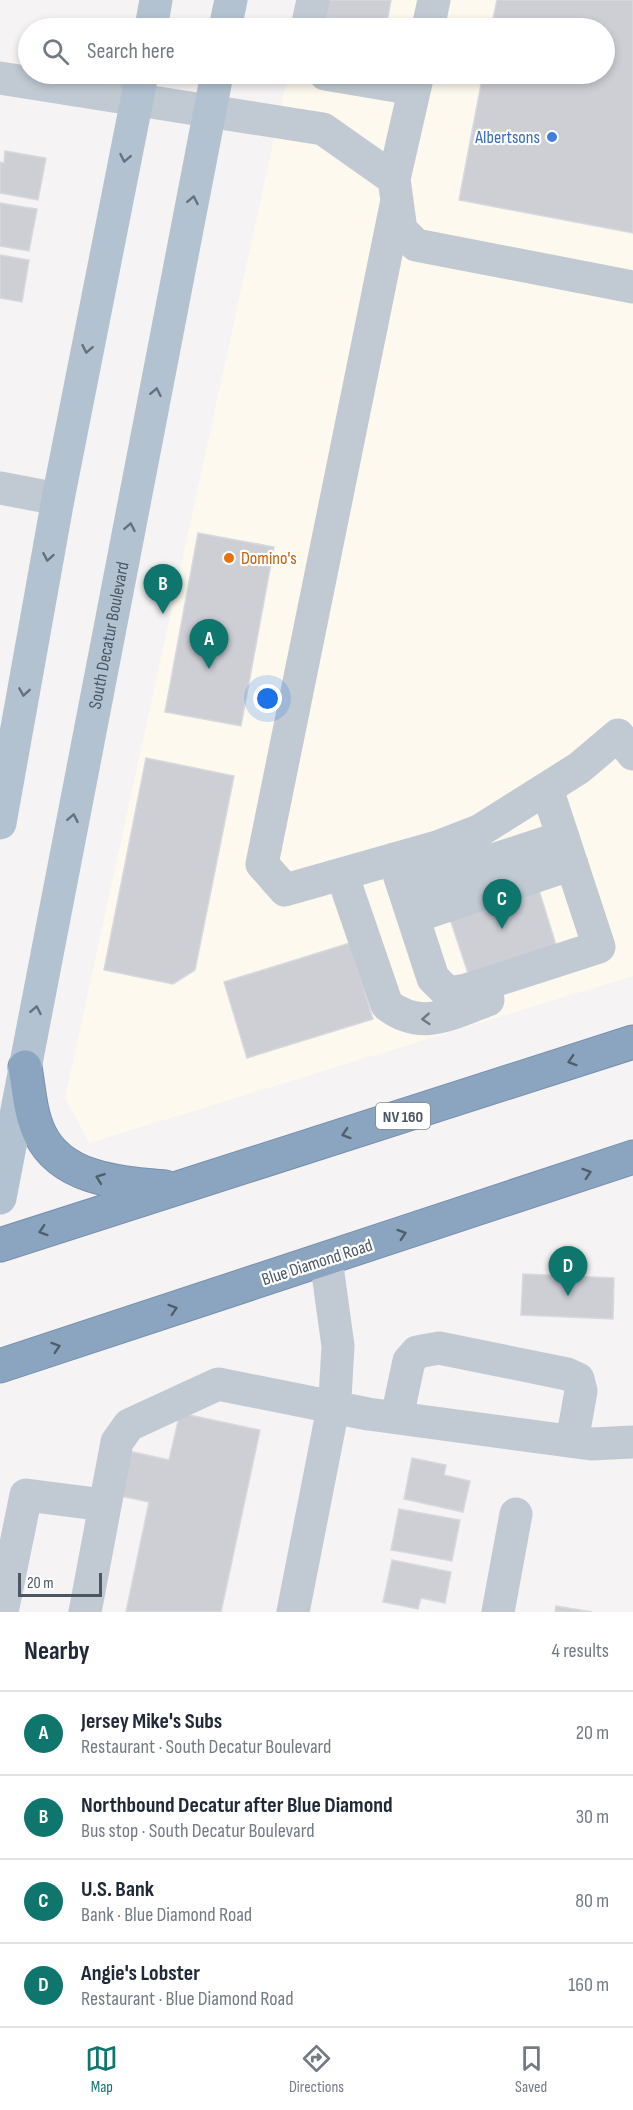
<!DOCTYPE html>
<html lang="en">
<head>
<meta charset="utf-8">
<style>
	:root { --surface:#fff; --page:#f2f2f3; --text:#1f2937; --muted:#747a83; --line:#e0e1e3; --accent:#0f766e }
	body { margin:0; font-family:"Sofia Sans Condensed",sans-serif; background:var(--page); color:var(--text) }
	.scale { position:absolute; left:18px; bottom:15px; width:84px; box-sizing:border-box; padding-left:6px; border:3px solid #4a5661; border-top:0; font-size:16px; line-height:21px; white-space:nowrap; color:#4a5661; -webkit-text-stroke:4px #fff; paint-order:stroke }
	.you { position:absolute; left:268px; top:699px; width:21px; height:21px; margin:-15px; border:4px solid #fff; border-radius:50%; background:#1a73e8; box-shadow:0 0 0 9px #1a73e833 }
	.badge { display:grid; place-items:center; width:39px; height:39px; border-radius:50%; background:var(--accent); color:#fff; font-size:20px; font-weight:700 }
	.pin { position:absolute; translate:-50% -50px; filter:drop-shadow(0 2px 3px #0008) }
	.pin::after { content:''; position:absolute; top:32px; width:21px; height:18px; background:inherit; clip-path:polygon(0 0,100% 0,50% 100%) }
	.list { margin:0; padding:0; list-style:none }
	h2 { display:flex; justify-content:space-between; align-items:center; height:78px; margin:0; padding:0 24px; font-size:26px }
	h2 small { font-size:20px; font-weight:400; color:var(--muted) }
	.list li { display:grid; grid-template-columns:39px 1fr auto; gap:18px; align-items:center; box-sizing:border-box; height:84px; padding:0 24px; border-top:2px solid var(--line) }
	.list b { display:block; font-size:22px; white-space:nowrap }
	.list p { margin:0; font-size:20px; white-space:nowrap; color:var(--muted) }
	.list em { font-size:20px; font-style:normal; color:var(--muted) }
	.icon { flex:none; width:33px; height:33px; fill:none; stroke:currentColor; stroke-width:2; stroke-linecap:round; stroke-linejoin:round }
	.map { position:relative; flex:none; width:633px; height:1612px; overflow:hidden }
	.search { position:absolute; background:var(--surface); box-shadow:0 3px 9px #0003; left:18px; right:18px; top:18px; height:66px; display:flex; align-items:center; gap:15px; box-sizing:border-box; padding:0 21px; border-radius:33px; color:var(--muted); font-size:22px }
	.sheet { height:414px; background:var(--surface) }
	nav { display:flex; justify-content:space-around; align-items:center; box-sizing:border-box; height:84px; border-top:2px solid var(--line); background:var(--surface); font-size:16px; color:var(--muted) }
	nav a { display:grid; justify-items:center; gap:3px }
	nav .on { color:var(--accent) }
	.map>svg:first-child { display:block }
	.commercial { fill:#fdf9ef }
	.building { fill:#cdcfd5; stroke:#d7d9de; stroke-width:1.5 }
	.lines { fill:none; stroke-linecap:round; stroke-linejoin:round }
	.highway-casing { stroke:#7690ad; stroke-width:35 }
	.minor { stroke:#c1cad2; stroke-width:33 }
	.major { stroke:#b3c2d1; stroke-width:33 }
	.highway { stroke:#8ba5c1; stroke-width:33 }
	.oneway { stroke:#64717d }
	.oneway2 { stroke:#6e7983 }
	.oneway3 { stroke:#505e6b }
	.shop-dot { fill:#3f7fe0; stroke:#fff; stroke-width:2 }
	.food-dot { fill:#e8710a; stroke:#fff; stroke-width:2 }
	.labels { text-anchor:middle; stroke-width:4.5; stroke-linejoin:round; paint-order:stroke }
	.shield { fill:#fff; stroke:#808990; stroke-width:1.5 }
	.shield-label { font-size:16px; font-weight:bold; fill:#4a5661 }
	.shop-label { font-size:18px; fill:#366cbe; stroke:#fff; text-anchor:end }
	.food-label { font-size:18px; fill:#c56008; stroke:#fff; text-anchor:start }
	.street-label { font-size:18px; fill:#4a5661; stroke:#fff }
</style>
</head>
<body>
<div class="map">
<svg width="633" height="1612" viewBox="0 0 633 1612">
	<rect width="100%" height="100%" fill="#f5f3f3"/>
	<path class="commercial" d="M304,0h329v976l-544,167 -24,-45 223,-1024h316v-46h-306z"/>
	<path class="building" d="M319,0h72l-5,28h-72z
		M497,0h136v233l-174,-33 24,-126h121v-46h-113z
		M5,151l41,7 -8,42 -38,-7v-31l4,1z
		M0,203l37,6 -8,42 -29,-5z
		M0,255l29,5 -7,42 -22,-4z
		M198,533l76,14 -33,179 -76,-14z
		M146,758l88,18 -39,194 -22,14 -69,-14z
		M538,887l18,58 -88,28 -20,-60z
		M350,943l23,76 -126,39 -23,-76z
		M523,1274l91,4 -1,41 -92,-4z
		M180,1413l80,17 -39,182h-95l23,-110 -34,-7 9,-45 45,10z
		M412,1458l34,7 -2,10 26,6 -7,31 -59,-13z
		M399,1509l61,11 -8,41 -61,-11z
		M392,1560l59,12 -6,31 -24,-5 -3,11 -35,-7z
		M556,1606l36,6h-37z"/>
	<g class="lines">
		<g class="highway-casing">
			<path id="highway" d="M25,1067c4,22 5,47 15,67 22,46 81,49 125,53
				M0,1245l633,-203
				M0,1366l633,-209"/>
		</g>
		<path class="minor" d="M307,28l6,-28
			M428,28l6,-28
			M325,74l89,15
			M0,78l323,51 71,50 7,51 15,15 217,42
			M394,179l24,-105
			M397,200l-135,664 23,26 155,-44 39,-15 100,-63 39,-33 15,19
			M0,488l58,11
			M394,859l39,119 15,15 18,-3 133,-43 -52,-158
			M342,874l45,131c36,27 64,8 101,-5
			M404,889l159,-52
			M413,917l159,-53
			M397,1417l12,-56 8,-9 22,-4 128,26 11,5 3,12 -9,50
			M2,1612l24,-117 78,10
			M85,1612l32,-170 12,-17 89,-41 150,30 223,30 42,-2
			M293,1612l42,-214 3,-52 -12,-87
			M498,1612l18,-98"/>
		<g class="major">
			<path d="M151,28l5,-28"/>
			<path d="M225,28l6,-28"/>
			<path d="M0,823l58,-324 84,-425"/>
			<path id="s1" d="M0,1198l217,-1124"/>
		</g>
		<use href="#highway" class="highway"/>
	</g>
	<defs><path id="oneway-chevron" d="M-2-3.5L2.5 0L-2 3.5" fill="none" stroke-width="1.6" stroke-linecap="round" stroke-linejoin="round" transform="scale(1.5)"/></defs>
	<g class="oneway">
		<use href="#oneway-chevron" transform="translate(125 158) rotate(101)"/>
		<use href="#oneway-chevron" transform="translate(193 200) rotate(-79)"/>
		<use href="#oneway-chevron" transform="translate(87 349) rotate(101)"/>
		<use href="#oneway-chevron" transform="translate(156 392) rotate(-79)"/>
		<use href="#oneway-chevron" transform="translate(130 527) rotate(-79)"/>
		<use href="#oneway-chevron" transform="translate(48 557) rotate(100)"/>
		<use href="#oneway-chevron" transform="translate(24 692) rotate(99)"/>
		<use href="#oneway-chevron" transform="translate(73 818) rotate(-79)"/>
		<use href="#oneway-chevron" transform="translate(36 1010) rotate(-79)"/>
	</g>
	<use class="oneway2" href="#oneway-chevron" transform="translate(426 1019) rotate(176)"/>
	<g class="oneway3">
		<use href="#oneway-chevron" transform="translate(572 1061) rotate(162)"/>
		<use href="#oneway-chevron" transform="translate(346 1134) rotate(162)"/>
		<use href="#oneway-chevron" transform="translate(587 1173) rotate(-18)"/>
		<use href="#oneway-chevron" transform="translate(100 1178) rotate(-159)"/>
		<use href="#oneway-chevron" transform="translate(43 1231) rotate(162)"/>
		<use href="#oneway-chevron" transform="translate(402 1234) rotate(-18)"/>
		<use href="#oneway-chevron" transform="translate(173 1309) rotate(-18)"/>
		<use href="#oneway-chevron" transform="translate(56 1347) rotate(-18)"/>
	</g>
	<circle class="shop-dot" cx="552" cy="137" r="6"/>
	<circle class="food-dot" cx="229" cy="558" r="6"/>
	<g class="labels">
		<rect class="shield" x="376" y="1103" width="54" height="26" rx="4.5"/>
		<g class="shield-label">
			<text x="403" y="1122">NV 160</text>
		</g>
		<g class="shop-label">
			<text x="540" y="143">Albertsons</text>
		</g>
		<g class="food-label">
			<text x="241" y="564">Domino's</text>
		</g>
		<g class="street-label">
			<text dy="6" stroke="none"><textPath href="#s1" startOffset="573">South Decatur Boulevard</textPath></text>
			<text transform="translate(317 1262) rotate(-18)" y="6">Blue Diamond Road</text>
		</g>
	</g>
</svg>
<div class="scale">20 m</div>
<div class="you"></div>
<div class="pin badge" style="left:209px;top:669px">A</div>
<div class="pin badge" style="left:163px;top:614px">B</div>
<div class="pin badge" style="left:502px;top:929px">C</div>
<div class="pin badge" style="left:568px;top:1296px">D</div>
<div class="search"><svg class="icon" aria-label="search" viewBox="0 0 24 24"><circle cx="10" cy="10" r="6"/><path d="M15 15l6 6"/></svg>Search here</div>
</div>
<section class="sheet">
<h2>Nearby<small>4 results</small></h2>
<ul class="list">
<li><span class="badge">A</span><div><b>Jersey Mike's Subs</b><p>Restaurant · South Decatur Boulevard</p></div><em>20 m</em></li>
<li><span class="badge">B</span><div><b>Northbound Decatur after Blue Diamond</b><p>Bus stop · South Decatur Boulevard</p></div><em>30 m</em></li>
<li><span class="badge">C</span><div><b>U.S. Bank</b><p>Bank · Blue Diamond Road</p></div><em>80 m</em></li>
<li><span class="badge">D</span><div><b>Angie's Lobster</b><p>Restaurant · Blue Diamond Road</p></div><em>160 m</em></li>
</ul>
</section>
<nav>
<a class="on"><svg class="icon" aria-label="map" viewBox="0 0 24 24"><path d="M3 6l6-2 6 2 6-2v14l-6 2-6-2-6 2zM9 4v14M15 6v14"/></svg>Map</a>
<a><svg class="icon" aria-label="directions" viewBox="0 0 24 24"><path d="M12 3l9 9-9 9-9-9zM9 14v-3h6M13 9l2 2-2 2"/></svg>Directions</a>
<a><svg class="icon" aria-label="saved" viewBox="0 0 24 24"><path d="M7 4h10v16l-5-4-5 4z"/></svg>Saved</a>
</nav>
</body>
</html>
